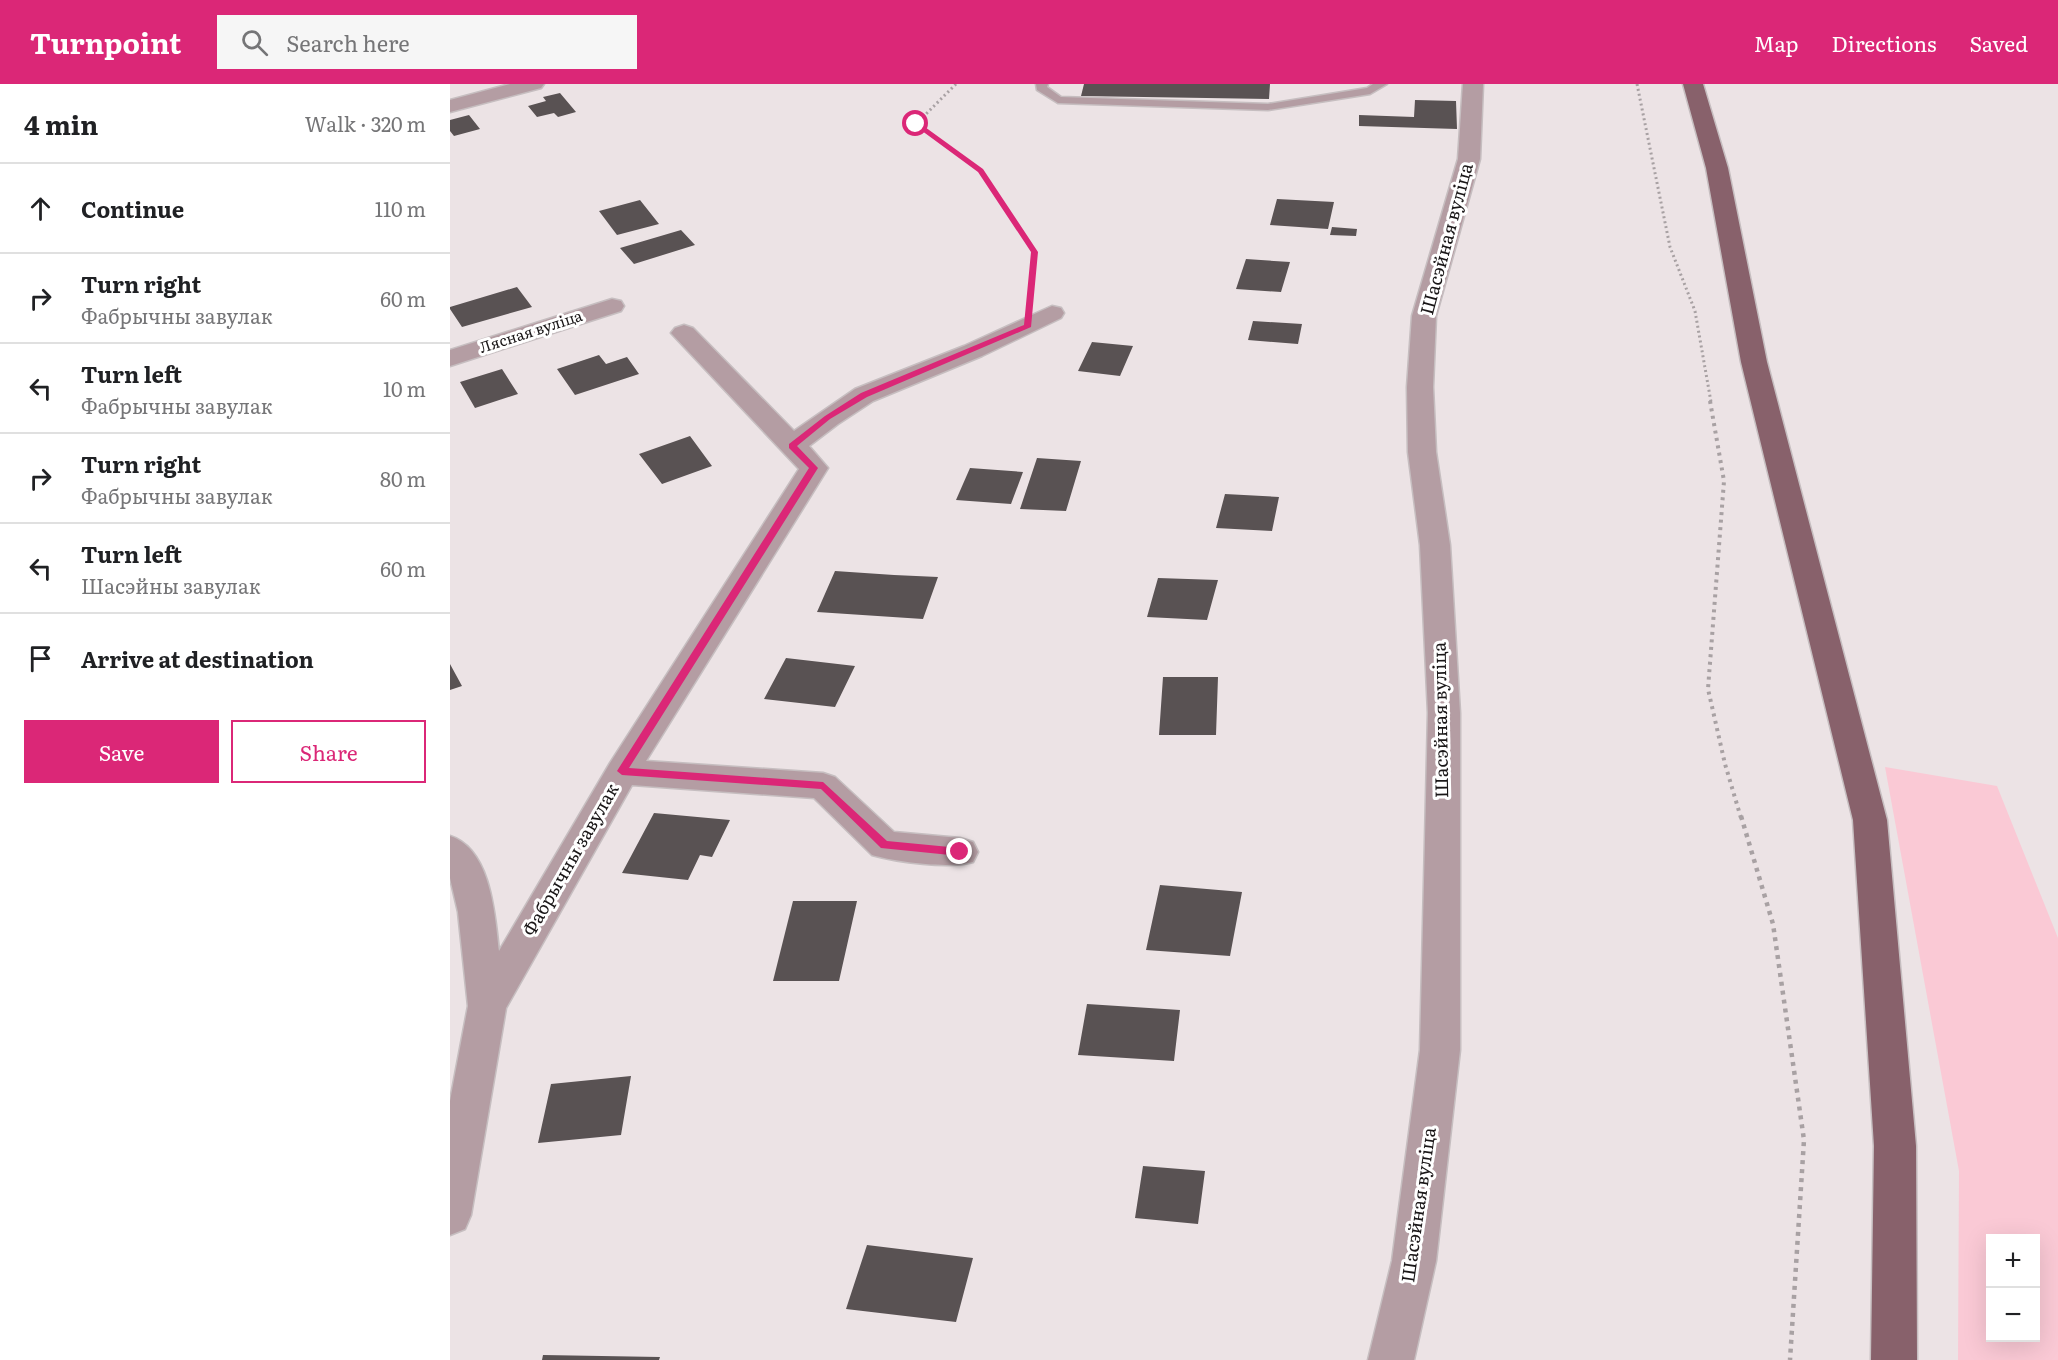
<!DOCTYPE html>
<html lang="en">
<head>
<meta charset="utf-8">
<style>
	:root { --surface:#fff; --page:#f6f6f6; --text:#202124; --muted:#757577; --line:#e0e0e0; --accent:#db2777 }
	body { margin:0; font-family:Literata,serif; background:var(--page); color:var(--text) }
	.controls { position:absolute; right:18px; bottom:18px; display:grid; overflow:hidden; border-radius:0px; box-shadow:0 6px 24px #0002 }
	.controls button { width:54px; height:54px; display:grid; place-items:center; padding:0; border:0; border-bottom:2px solid var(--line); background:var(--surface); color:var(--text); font:30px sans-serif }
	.stop { position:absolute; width:18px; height:18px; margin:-14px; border:4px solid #db2777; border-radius:50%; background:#fff }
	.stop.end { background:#db2777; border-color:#fff; box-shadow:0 2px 6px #0008 }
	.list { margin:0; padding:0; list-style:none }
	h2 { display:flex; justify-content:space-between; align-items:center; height:78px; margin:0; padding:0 24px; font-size:26px }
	h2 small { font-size:20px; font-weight:400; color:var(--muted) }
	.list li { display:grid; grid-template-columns:39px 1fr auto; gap:18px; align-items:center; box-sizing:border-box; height:90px; padding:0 24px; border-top:2px solid var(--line) }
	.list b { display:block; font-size:22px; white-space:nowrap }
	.list p { margin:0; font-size:20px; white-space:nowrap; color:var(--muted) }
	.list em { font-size:20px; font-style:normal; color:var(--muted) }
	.actions { display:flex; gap:12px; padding:18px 24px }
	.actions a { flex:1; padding:14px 0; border:2px solid var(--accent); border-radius:0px; text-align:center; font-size:21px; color:var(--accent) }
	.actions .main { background:var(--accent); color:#fff }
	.icon { flex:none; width:33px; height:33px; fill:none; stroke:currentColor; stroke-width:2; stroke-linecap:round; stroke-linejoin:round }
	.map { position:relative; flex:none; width:1608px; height:1276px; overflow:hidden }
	header { display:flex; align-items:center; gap:36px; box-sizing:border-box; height:84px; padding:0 30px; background:var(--accent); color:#fff }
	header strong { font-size:28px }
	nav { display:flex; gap:33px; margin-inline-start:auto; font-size:21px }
	.search { width:420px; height:54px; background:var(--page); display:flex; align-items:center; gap:15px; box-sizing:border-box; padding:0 21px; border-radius:0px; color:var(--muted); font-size:22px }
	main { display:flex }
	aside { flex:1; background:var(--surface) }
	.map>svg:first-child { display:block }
	.green { fill:#fac9d5; fill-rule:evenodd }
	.building { fill:#595253 }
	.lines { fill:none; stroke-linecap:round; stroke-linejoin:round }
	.lane-casing { stroke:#c6bec0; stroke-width:3 }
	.street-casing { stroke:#c6bec0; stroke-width:3 }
	.primary-casing { stroke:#c6bec0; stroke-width:3 }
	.path-far2 { stroke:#a8a1a3; stroke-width:3; stroke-dasharray:2 3; stroke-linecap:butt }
	.path-far1 { stroke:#a8a1a3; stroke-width:4; stroke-dasharray:3 4.5; stroke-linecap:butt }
	.path { stroke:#a8a1a3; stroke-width:4.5; stroke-dasharray:4 5; stroke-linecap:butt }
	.lane { fill:#b49da3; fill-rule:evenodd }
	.street { fill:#b49da3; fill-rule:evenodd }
	.primary { fill:#88616b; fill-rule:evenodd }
	.route { fill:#db2777 }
	.labels { text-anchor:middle; stroke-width:6; stroke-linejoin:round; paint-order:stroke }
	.far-street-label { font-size:15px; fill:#191617; stroke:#fff }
	.street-label { font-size:18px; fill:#191617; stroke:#fff }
</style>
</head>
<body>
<header>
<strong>Turnpoint</strong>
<div class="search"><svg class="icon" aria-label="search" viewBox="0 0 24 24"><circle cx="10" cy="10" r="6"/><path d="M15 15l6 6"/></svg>Search here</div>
<nav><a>Map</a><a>Directions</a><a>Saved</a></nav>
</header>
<main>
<aside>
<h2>4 min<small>Walk · 320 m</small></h2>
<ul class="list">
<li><svg class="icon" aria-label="ahead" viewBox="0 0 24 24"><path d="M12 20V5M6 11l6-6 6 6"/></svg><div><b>Continue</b></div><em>110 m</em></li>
<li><svg class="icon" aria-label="right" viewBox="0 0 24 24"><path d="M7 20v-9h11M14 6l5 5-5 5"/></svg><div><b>Turn right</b><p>Фабрычны завулак</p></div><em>60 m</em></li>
<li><svg class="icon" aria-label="left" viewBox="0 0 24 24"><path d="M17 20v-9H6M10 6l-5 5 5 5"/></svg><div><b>Turn left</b><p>Фабрычны завулак</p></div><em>10 m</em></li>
<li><svg class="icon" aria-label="right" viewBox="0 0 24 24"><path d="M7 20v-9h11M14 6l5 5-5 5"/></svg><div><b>Turn right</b><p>Фабрычны завулак</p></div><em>80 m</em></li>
<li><svg class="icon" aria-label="left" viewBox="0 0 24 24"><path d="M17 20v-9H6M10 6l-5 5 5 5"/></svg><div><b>Turn left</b><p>Шасэйны завулак</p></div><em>60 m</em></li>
<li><svg class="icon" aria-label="arrive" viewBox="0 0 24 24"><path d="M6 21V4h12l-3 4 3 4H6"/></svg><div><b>Arrive at destination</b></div></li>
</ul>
<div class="actions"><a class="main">Save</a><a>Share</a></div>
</aside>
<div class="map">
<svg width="1608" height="1276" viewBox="0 0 1608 1276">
	<rect width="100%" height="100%" fill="#ece3e5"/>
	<path class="green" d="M1435,683l112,19 61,152v422h-100l1,-189zM1540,1154h46v100h-46z"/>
	<path class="building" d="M634,0h186l-1,15 -188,-3z
		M110,9l16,19 -18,5 -4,-4 -17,4 -9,-11 18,-5 -3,-4z
		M965,16l41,1 1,28 -98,-3v-11l55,2z
		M19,31l11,14 -26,7 -4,-5v-11z
		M827,115l57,3 -6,27 -58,-4z
		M190,116l19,24 -42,11 -18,-24z
		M882,143l25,2 -1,7 -26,-1z
		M231,146l14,15 -61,19 -14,-16z
		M796,175l44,3 -9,30 -45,-3z
		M67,203l15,20 -70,20 -12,-18v-2z
		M803,237l49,3 -4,20 -50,-4z
		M642,258l41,4 -13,30 -42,-5z
		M149,271l7,9 21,-7 12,17 -64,21 -18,-26z
		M52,285l16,25 -43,14 -15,-26z
		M240,352l22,30 -50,18 -23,-30z
		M587,374l44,3 -15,50 -46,-2z
		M520,384l53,4 -12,32 -55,-4z
		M775,410l54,3 -7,34 -56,-3z
		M385,487l59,4 44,2 -15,42 -106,-7z
		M708,494l60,2 -11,40 -60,-3z
		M336,574l69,8 -20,41 -71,-8z
		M0,580l12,22 -12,4z
		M713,593h55l-2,58h-57z
		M204,729l76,7 -18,37 -12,-2 -12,25 -66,-7z
		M710,801l82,7 -12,64 -84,-6z
		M343,817h64l-18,80h-66z
		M637,920l93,6 -6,51 -96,-6z
		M181,992l-10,59 -83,8 13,-59z
		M693,1082l62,5 -7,53 -63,-6z
		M417,1161l106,13 -17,64 -110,-13z
		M93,1271l117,2 -1,3h-117z"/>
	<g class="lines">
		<g class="lane-casing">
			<path id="lane" d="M586,0h12l-1,3 14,10 207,7 99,-16 6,-4h14l-17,10 -102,16 -210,-7 -21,-13z"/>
		</g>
		<g class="street-casing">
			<path id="street" d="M60,0h34l-3,4 -91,24v-12z
				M1013,0h20l-3,75 -44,157 -3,71 3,65 14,93 10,168v337l-24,211 -22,99h-46l24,-99 28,-211 8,-337 -8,-168 -12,-93 -1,-65 5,-71 46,-157z
				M162,215l9,2 3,5 -3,5 -171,55v-16z
				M602,222l9,2 3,5 -3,5 -79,38 -109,45 -35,23 -29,22 19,22 -182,293 177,12 12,4 59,55 66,6 13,4 5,10 -5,10c-25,7 -76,0 -101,-7l-58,-57 -182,-13 -126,223 -35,207 -6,14 -15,6v-134l18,-95 -10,-94 -8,-34v-42c41,13 45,79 49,115l111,-188 189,-294 -128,-136 4,-5 9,-3 9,3 101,103 61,-42 109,-43z"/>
		</g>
		<g class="primary-casing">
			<path id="primary" d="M1233,0h20l25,84 39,194 120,458 29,326 1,214h-46l3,-214 -21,-326 -112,-458 -35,-194z"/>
		</g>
		<path class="path-far2" d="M506,0l-40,40 65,47 54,81 -4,41
			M1187,0l33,163 25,64 16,91"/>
		<path class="path-far1" d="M1260,317l14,80 -16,208 17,75 16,54"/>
		<path class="path" d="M1291,732l32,108 31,216 -14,220"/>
		<use href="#lane" class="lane"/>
		<use href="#street" class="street"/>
		<use href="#primary" class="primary"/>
	</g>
	<path class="route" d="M464,38h4l65,47 55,83 -7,75 -164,70 -37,22 -33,27 21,22 -189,300 194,14 64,59 73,7 6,4 -6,4 -79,-8 -60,-59 -199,-14 -5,-4 192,-303 -20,-20v-4l36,-28 36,-23 163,-68 7,-73 -53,-80 -64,-47z"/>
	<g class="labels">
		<g class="far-street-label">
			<text transform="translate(81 248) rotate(-18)" y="5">Лясная вуліца</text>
		</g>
		<g class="street-label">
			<text transform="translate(997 155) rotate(-75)" y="6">Шасэйная вуліца</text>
			<text transform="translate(991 636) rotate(-91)" y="6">Шасэйная вуліца</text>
			<text transform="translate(121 776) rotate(-60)" y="6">Фабрычны завулак</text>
			<text transform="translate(969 1121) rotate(-82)" y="6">Шасэйная вуліца</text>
		</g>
	</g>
</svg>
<div class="controls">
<button>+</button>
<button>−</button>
</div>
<div class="stop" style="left:466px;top:40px"></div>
<div class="stop end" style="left:510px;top:768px"></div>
</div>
</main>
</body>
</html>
